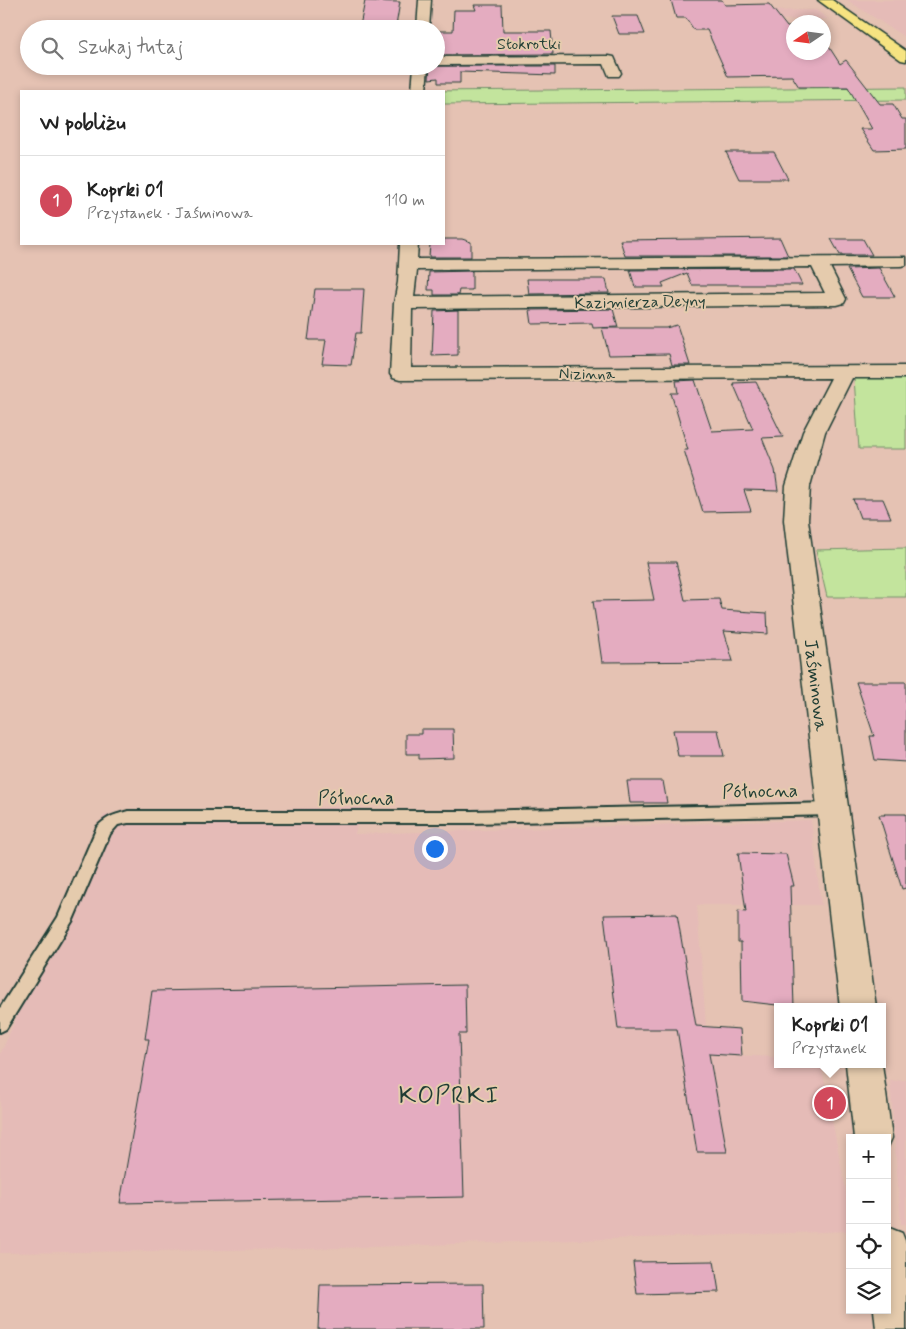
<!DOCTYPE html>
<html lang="pl">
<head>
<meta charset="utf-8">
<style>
	:root { --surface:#fff; --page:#f6f6f6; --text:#222; --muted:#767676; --line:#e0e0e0; --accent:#d1495b }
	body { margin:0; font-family:Mynerve,sans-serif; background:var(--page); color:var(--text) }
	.controls { position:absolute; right:15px; bottom:15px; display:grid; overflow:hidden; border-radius:0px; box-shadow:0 2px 8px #0003 }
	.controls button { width:45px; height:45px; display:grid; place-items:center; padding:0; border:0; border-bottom:1px solid var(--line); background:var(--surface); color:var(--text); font:25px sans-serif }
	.compass { position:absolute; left:786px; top:15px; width:45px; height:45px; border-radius:50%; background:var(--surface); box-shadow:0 2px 8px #0003; rotate:257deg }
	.you { position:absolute; left:434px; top:848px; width:18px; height:18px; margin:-12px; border:4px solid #fff; border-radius:50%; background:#1a73e8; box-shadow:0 0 0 8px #1a73e833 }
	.badge { display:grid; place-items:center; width:32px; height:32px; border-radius:50%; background:var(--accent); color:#fff; font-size:16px; font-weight:700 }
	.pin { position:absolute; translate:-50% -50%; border:2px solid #fff; box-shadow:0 1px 5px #0006 }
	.popup { position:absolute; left:774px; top:1003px; width:112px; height:65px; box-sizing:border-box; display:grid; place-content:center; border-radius:0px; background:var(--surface); filter:drop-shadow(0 1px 4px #0005); font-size:16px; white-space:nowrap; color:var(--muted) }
	.popup b { font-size:19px; color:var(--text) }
	.popup::after { content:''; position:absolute; left:50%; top:100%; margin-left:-10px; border:10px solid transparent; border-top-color:var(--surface) }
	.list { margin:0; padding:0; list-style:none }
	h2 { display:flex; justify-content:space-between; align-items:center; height:65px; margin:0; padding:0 20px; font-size:21px }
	h2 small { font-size:16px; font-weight:400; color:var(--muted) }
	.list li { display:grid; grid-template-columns:32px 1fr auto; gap:15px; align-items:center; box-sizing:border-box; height:90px; padding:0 20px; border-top:1px solid var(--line) }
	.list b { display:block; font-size:19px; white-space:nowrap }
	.list p { margin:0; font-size:16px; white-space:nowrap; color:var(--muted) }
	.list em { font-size:16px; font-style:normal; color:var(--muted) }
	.icon { flex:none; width:28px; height:28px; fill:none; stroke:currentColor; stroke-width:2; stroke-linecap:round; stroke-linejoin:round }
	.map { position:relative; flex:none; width:906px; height:1329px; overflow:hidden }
	.search { position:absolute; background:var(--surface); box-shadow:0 2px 8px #0003; left:20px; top:20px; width:425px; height:55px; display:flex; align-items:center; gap:12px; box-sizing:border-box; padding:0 18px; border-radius:28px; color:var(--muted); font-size:19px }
	.panel { position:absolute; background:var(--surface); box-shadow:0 2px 8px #0003; left:20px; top:90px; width:425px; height:155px; border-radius:0px }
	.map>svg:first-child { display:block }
	.built { fill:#e5bbb7 }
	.green { fill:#c3e49d; stroke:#719068 }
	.building { fill:#e4acc0; stroke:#1f3d34 }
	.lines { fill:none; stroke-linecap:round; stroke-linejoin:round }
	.lane-casing { stroke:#1f3d34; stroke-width:4 }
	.street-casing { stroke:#1f3d34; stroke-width:3 }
	.primary-casing { stroke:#1f3d34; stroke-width:3 }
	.lane { fill:#e5cbad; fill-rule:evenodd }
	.street { fill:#e5cbad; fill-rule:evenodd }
	.primary { fill:#f6e381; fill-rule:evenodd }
	.labels { text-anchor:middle; stroke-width:4; stroke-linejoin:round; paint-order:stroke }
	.far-street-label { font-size:16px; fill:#1f3d34; stroke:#e5cbad }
	.street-label { font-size:19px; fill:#1f3d34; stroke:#e5cbad }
	.near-quarter-label { font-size:25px; letter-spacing:1px; fill:#1f3d34; stroke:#e5cbad }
</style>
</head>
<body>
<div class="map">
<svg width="906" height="1329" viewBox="0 0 906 1329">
	<rect width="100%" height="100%" fill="#e5c2b3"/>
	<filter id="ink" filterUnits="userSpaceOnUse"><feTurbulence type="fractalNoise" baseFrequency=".02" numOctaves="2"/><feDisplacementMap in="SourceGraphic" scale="10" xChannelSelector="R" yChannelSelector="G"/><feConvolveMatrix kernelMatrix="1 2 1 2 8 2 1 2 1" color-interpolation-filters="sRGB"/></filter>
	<g filter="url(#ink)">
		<path class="built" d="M847,0h59v38z
			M816,10l12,9 -138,2 -4,-9z
			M361,806l-6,28 456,-14 10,85h-124l11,149 69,3 1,7h43l29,147v20l-541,18 -309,4v-198l104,-240z
			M906,1080v144h-5l-11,-143z"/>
		<path class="green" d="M906,87v13l-462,4v-13h-16z
			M854,378h52v71h-47z
			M906,548v49h-79l-11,-47z"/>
		<path class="building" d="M671,0h51l3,5 44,-1 18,23h7v25h30v-13l16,25 6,-4 34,44h13l9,15h4v30l-32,1 -14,-21h12l-24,-42h-49l-7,-11 -64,1 -21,-47h-13l-8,-12h-10z
			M365,1l35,1 -4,24h-36z
			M474,5h28l1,26h48l2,23 -117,1 2,-24h15l1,-21h22z
			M612,16h26l7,18h-26z
			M430,66h125v9l-95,-3v11h-22v-5l-9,1z
			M726,152h48l14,27h-49z
			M780,238l8,18h-163l-5,-16z
			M444,239h18l9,3v15h-42l1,-13h14z
			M831,239h32l9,16h-32z
			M879,268l16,29h-33l-15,-28z
			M794,269l8,16h-110l-5,-12 -25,10 2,4h-29l-5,-17z
			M472,271v19h-13l-1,5h-24v-5h-6l1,-18z
			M527,279h79l3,14 -80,1z
			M315,289h49l-3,44h-5l-5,32 -29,-1 4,-24h-18z
			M613,309l5,18 -25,1 -1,-5 -60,1 -2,-14z
			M458,310v45l-26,1 2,-45z
			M677,325l13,40h-18l-3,-11 -60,1 -7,-27h64z
			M695,380l17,51 41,-2 -20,-46 23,-1 27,55 -21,1 13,32 3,21 -34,-1 7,21 -48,1 -19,-62h4l-17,-57h7l-2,-12z
			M853,499h30l8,19h-31z
			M646,562h30l9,38 34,-1 3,11 45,3 1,21 -44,-3 9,30 -131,1 -9,-61 61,-1z
			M856,682h50v80l-31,-2 -5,-24h4z
			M421,729h32l1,29 -35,1v-5h-13v-20h15z
			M673,730h45l6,26h-46z
			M627,781h36l4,22h-37z
			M884,814h22v74l-4,1 -23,-74h6z
			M738,853l48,1 8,32h-4l4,121 -52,-6 -1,-59h-3v-31l8,1z
			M677,914l19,112 44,3 2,27 -33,-2 18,98h-30l-20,-123h-59l-14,-114z
			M465,985l1,49h-7l5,163 -344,6 29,-164h-4l7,-48z
			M714,1261l5,31 -82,2 -4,-32z
			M483,1284l1,45h-166l2,-44z"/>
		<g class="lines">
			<g class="lane-casing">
				<path id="lane" d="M833,803l5,2 3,4 -3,4 -5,2 -361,8h-344l-10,2 -8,9 -37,86 -67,109 -6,3v-24l58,-91 39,-90c11,-11 17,-12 31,-16h344z"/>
			</g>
			<g class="street-casing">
				<path id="street" d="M419,0h12l-2,29h-12z
					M609,56l5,1 7,16 -2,3h-10l-5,-12 -168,1v-8z
					M414,66h14l-2,25h-14z
					M400,244h18l-1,15 489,-2v8l-5,1 -71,1 16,32 -2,4 -7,2 -425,4 -1,59 495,-2v12h-54l-27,54 -15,54 -2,34 68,487h-36l-56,-487 2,-34 17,-54 28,-54 -431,2 -7,-2 -3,-4 4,-71 4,-21zM812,267l13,26 -411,4 3,-27z
					M846,1064h36l10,74 -5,11v-11h-33z
					M887,1227l15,6 4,10v86h-30l-2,-19h13z"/>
			</g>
			<g class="primary-casing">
				<path id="primary" d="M818,0h14l74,51v10l-5,-1z"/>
			</g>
			<use href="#lane" class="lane"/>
			<use href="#street" class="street"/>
			<use href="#primary" class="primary"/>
		</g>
	</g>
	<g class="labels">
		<g class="far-street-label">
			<text x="529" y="49">Stokrotki</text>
			<text transform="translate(640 301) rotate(-1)" y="6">Kazimierza Deyny</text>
			<text x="587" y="379">Nizinna</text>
		</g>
		<g class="street-label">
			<text transform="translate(817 685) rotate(83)" y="7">Jaśminowa</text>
			<text transform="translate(760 790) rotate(-1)" y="7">Północna</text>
			<text x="356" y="804">Północna</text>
		</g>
		<g class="near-quarter-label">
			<text x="449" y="1103">KOPRKI</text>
		</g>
	</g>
</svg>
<div class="controls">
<button>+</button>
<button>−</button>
<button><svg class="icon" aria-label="locate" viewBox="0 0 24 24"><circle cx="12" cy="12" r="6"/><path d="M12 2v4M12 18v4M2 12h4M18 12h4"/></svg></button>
<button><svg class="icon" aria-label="layers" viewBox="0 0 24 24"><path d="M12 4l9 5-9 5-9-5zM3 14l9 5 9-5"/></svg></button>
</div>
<svg class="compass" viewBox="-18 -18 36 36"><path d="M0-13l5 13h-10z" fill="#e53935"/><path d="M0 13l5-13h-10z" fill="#767676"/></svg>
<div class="you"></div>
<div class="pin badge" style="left:830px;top:1103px">1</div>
<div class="popup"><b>Koprki 01</b>Przystanek</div>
<div class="search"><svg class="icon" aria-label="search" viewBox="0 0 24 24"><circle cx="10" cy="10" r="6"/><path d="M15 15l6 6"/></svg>Szukaj tutaj</div>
<section class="panel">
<h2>W pobliżu<small></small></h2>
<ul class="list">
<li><span class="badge">1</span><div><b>Koprki 01</b><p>Przystanek · Jaśminowa</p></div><em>110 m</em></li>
</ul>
</section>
</div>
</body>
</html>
